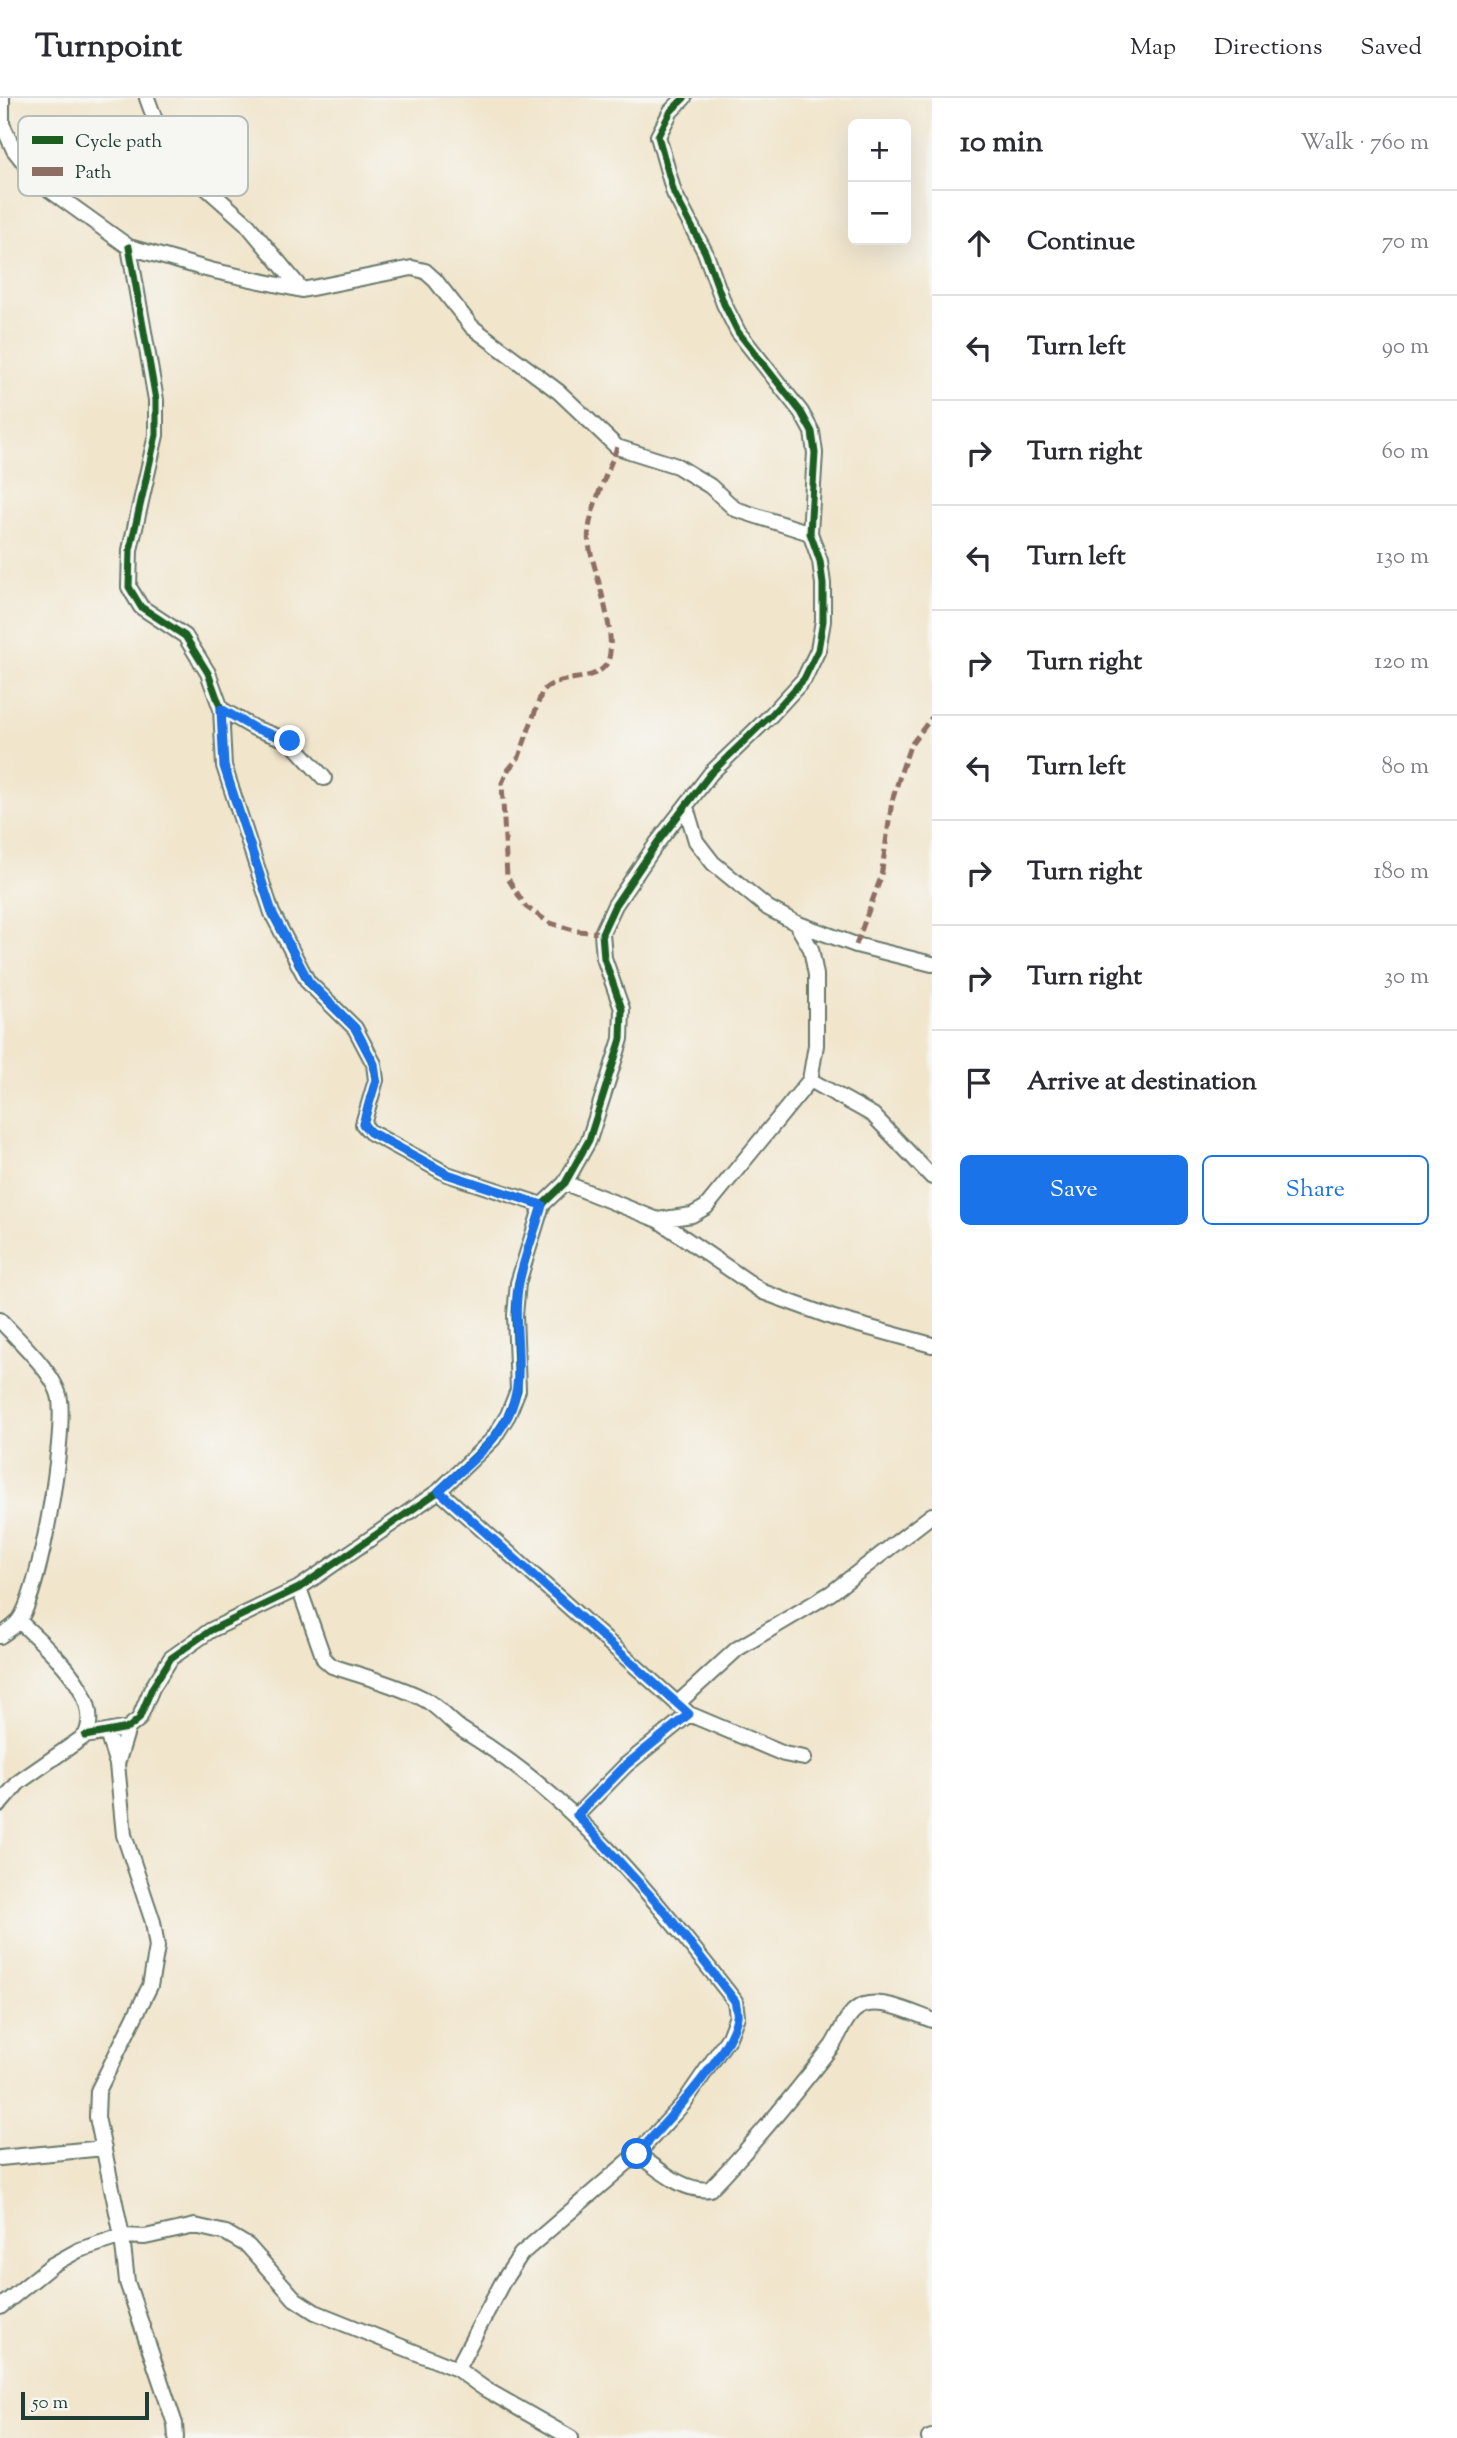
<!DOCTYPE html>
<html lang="en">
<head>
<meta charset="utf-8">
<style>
	:root { --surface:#fff; --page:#f2f2f3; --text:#2b2b33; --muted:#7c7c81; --line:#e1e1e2; --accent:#1a73e8 }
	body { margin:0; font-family:"Sorts Mill Goudy",serif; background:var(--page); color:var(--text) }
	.controls { position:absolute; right:21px; top:21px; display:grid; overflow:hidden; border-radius:10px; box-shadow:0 7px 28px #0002 }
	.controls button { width:63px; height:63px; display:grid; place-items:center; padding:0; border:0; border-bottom:2px solid var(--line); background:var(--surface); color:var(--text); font:35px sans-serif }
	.scale { position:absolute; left:21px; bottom:18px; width:128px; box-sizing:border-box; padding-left:7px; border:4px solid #1f3d34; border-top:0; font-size:19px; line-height:24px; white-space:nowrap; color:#1f3d34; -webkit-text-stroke:5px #f6f6f2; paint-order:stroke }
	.stop { position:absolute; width:21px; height:21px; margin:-16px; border:5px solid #1a73e8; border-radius:50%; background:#fff }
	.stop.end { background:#1a73e8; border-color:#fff; box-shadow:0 2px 7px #0008 }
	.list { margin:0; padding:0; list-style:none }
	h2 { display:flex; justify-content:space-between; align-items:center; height:91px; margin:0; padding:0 28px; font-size:30px }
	h2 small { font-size:23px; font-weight:400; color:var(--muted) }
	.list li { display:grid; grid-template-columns:46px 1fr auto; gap:21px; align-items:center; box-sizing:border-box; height:105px; padding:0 28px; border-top:2px solid var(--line) }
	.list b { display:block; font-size:26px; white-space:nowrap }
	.list em { font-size:23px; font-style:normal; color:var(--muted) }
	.actions { display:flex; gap:14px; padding:21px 28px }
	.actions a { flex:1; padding:16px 0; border:2px solid var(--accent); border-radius:10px; text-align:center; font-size:24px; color:var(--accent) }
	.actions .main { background:var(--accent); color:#fff }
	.icon { flex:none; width:38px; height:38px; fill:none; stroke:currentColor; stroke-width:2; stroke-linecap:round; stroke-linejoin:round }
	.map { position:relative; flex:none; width:932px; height:2340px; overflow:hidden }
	header { display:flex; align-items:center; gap:42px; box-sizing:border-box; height:98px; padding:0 35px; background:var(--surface); border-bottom:2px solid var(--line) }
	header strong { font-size:33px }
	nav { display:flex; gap:38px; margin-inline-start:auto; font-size:24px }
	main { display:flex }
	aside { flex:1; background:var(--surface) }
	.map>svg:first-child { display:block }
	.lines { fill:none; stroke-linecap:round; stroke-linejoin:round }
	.street-casing { stroke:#687869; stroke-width:18 }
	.street { stroke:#fff; stroke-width:14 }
	.quiet { stroke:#8d6e63; stroke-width:5; stroke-dasharray:10 5; stroke-linecap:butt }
	.cycleway-casing { stroke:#f6f6f2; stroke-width:11 }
	.cycleway { stroke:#1b5e20; stroke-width:7 }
	.route { stroke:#1a73e8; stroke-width:9 }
	.key { fill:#f6f6f2; stroke:#b6beb9; stroke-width:2 }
	.key-label { font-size:19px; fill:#1f3d34 }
</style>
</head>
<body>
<header>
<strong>Turnpoint</strong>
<nav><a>Map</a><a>Directions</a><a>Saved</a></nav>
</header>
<main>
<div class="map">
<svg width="932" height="2340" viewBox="0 0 932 2340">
	<rect width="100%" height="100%" fill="#f6f6f2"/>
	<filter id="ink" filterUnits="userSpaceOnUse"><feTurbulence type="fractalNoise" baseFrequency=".0143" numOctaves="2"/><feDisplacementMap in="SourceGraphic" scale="14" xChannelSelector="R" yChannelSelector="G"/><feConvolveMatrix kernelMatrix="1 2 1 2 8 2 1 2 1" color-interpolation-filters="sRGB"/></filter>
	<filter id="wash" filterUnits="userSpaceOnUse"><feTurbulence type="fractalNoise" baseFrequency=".00686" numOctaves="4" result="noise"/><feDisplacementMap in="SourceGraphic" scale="28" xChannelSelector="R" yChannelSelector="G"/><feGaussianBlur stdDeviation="1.57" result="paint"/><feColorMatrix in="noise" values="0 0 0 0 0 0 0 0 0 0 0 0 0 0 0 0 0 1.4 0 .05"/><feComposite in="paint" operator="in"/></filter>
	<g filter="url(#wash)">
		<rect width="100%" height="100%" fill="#f1e5cc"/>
	</g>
	<g filter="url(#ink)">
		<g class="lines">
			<g class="street-casing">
				<path id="street" d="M2,0v26l12,26 26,33 89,64 81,23 92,20 110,-22 13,3 10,9 37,47 87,65 58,55 60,19 33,20 25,23 75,24
					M147,0l20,55 79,70 56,67
					M129,149l27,153v35l-26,115 -1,37 12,20 44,29 23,37 13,36 3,57 48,147 36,69 47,46 19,36 2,16 -13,44 7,8 77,42 95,31
					M221,611l33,19 36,13 34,37
					M686,709l10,34 17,22 55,45 28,15 60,22 76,19
					M810,982l63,35 59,62
					M565,1085l93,37 34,-5 14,-8 104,-127 6,-35v-70l-5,-26 -15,-26
					M658,1122l105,72 71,26 98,27
					M0,1222c17,19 57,55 60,80 5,38 -19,188 -40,219 -4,7 -13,12 -20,17
					M439,1393l250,223 95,40 20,4
					M299,1490l25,71 8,7c29,10 62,18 90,32 16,7 27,24 42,33 113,68 191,168 271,270l2,15 -8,21 -46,67 -46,50 -116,100 -19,29 -45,86
					M677,1606l60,-55 94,-56 101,-78
					M107,1635l10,31 7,71 29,87 4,25 -7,39 -52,105 -1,26 25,119 5,46 48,142 1,14
					M85,1638l43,-8 11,-9 13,-31 19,-30 40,-28 88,-42 140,-97 54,-52 15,-24 10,-25 -3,-75 3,-32 24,-78 23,-22 24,-43 32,-101 1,-30 -18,-51 -2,-25 13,-28 42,-62 54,-70 60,-58 33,-36 14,-29 5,-29v-37l-3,-23 -10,-28 5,-80 -3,-21 -11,-20 -63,-80 -14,-28 -19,-52 -31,-59 -16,-57 13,-25 13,-13
					M117,1666l11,-36
					M0,1706l19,-22 66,-46c21,-39 -39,-90 -66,-115
					M577,1717l49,-50 63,-51
					M637,2056c21,14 46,39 73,35 44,-45 83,-93 122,-143 9,-13 15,-36 32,-41 21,-6 49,8 68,15
					M0,2060l104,-10
					M0,2209l52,-42 27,-15 43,-14 23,1 50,-11 31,7 22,13 47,53 20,13 142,57 28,20 86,49
					M929,2340l3,-1"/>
			</g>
			<use href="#street" class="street"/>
			<path class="quiet" d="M602,835l-25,-2 -27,-8 -24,-16 -19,-30 -5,-94 6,-13 11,-13 23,-65c15,-19 48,-8 63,-26 17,-19 -11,-96 -16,-121 -5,-26 19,-72 28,-98
				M856,847l25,-68 11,-76 10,-32 8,-23 22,-29"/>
			<g class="cycleway-casing">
				<path id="cycleway" d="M129,149l27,153v35l-26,115 -1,37 12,20 44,29 23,37 13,36 3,57 48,147 36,69 47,46 19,36 2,16 -13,44 7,8 77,42 95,31
					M85,1638l43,-8 11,-9 13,-31 19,-30 40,-28 88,-42 140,-97 54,-52 15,-24 10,-25 -3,-75 3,-32 24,-78 23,-22 24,-43 32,-101 1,-30 -18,-51 -2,-25 13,-28 42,-62 54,-70 60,-58 33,-36 14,-29 5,-29v-37l-3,-23 -10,-28 5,-80 -3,-21 -11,-20 -63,-80 -14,-28 -19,-52 -31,-59 -16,-57 13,-25 13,-13"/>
			</g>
			<use href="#cycleway" class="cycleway"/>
		</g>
	</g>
	<g class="lines" filter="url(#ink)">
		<path class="route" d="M290,643l-36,-13 -33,-19 3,57 48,146 37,70 46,46 19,36 2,16 -13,44 7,8 77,42 95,31c-7,26 -18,52 -23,78 -9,43 10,92 -11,133 -15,30 -45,52 -69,75l250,223 -63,51 -49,50 89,98 69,88c1,5 3,11 2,16 -6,37 -74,108 -100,137"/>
	</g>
	<rect x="18" y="18" width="230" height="80" rx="10" class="key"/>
	<rect x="32" y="38" width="31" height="8" fill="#1b5e20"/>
	<rect x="32" y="69" width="31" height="9" fill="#8d6e63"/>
	<g class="key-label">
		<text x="75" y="49">Cycle path</text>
		<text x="75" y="80">Path</text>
	</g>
</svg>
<div class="controls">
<button>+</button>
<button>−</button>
</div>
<div class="scale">50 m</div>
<div class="stop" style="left:637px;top:2056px"></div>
<div class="stop end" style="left:290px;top:643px"></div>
</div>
<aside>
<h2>10 min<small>Walk · 760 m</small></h2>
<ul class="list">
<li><svg class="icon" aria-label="ahead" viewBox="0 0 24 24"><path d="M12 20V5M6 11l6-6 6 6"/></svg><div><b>Continue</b></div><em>70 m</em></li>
<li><svg class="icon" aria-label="left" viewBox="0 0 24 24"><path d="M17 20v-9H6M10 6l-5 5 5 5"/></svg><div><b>Turn left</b></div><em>90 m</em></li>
<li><svg class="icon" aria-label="right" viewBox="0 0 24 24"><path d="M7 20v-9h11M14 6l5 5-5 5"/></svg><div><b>Turn right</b></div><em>60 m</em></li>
<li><svg class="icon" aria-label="left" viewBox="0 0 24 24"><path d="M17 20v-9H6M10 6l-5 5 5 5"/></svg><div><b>Turn left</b></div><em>130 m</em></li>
<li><svg class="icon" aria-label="right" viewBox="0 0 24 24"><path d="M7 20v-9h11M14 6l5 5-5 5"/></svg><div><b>Turn right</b></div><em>120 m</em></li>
<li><svg class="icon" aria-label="left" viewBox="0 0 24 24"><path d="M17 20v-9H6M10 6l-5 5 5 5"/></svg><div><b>Turn left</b></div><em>80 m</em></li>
<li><svg class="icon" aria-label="right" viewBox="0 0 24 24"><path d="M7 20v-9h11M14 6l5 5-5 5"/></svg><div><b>Turn right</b></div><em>180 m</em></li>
<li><svg class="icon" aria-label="right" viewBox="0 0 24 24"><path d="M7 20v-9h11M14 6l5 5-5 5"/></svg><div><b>Turn right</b></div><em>30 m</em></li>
<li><svg class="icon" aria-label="arrive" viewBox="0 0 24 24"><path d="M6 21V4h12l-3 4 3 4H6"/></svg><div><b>Arrive at destination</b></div></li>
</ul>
<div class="actions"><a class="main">Save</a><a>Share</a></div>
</aside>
</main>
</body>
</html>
